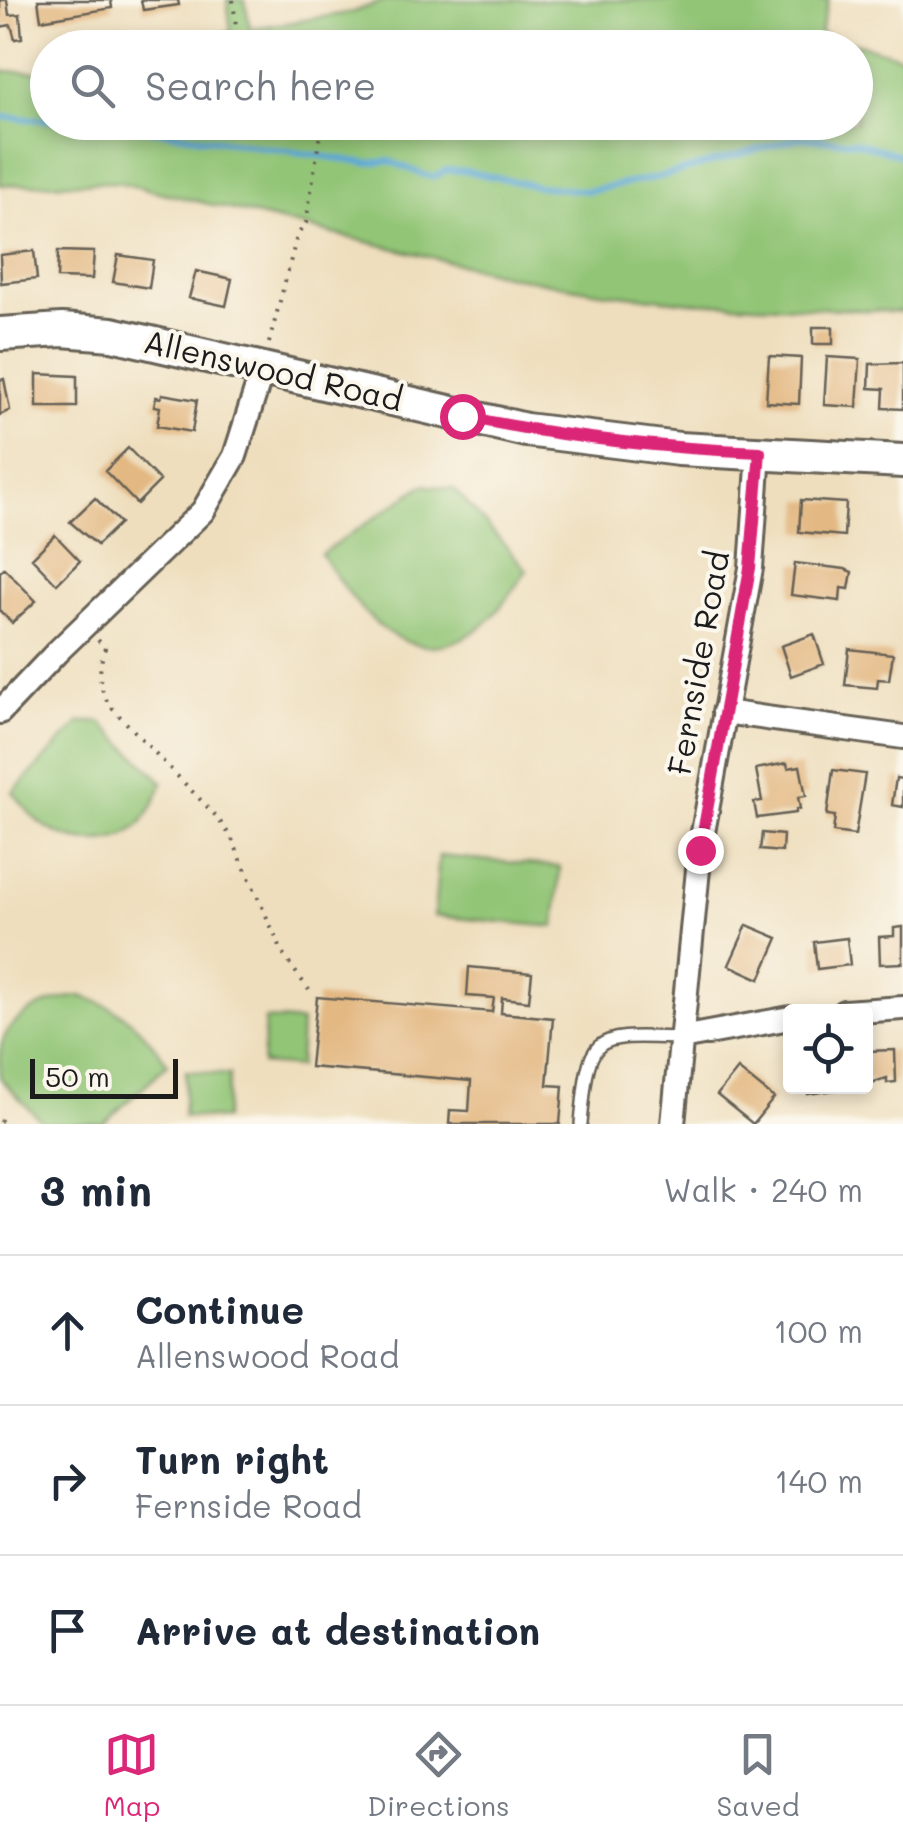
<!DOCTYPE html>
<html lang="en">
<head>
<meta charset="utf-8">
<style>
	:root { --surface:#fff; --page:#f2f2f3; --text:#1f2937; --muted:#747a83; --line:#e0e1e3; --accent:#db2777 }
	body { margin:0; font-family:Mali,sans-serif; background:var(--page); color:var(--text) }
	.controls { position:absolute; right:30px; bottom:30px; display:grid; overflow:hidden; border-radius:10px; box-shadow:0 5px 15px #0003 }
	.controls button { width:90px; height:90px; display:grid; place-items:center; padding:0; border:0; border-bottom:2px solid var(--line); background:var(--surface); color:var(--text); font:50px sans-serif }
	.scale { position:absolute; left:30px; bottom:25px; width:148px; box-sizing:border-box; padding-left:10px; border:5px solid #1c1c1c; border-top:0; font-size:28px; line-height:35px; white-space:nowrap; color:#1c1c1c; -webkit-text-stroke:8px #fbf7ec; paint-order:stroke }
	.stop { position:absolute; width:30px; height:30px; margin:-22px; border:8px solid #db2777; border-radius:50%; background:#fff }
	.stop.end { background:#db2777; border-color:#fff; box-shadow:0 2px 10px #0008 }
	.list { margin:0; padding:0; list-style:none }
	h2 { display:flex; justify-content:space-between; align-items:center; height:130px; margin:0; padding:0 40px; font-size:42px }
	h2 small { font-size:32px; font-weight:400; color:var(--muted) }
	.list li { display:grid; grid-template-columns:65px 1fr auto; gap:30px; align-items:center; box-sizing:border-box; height:150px; padding:0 40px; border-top:2px solid var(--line) }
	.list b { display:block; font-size:38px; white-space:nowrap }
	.list p { margin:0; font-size:32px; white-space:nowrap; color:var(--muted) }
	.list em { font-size:32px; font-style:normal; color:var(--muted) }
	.icon { flex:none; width:55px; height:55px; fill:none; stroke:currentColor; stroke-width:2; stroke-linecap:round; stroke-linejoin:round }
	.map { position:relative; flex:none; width:903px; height:1124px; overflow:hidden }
	.search { position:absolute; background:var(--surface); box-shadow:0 5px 15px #0003; left:30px; right:30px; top:30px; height:110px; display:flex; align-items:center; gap:25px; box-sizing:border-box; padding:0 35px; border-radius:55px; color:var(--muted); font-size:38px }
	.sheet { height:580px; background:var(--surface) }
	nav { display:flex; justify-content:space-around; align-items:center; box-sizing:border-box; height:140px; border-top:2px solid var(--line); background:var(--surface); font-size:28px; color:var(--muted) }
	nav a { display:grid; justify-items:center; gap:5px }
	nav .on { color:var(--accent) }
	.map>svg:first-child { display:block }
	.green { fill:#92c576; stroke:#577049; stroke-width:2.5 }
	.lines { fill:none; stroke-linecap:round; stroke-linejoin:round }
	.stream { stroke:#5ea9d6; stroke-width:6 }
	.building { fill:#e3b882 }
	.lane-casing { stroke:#666054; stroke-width:16 }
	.street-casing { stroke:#666054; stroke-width:28 }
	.secondary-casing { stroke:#666054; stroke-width:38 }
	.path { stroke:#666054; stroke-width:4; stroke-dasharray:2.5 8; stroke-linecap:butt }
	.lane { stroke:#fff; stroke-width:11 }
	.street { stroke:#fff; stroke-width:22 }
	.secondary { stroke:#fff; stroke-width:32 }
	.route { stroke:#db2777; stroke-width:12 }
	.labels { text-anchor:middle; stroke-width:8; stroke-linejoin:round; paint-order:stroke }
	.street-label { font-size:32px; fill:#1c1c1c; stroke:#fbf7ec }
</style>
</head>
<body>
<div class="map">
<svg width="903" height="1124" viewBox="0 0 903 1124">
	<rect width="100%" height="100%" fill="#fbf7ec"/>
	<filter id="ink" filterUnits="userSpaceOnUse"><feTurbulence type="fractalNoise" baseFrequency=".01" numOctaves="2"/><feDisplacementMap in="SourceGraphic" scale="20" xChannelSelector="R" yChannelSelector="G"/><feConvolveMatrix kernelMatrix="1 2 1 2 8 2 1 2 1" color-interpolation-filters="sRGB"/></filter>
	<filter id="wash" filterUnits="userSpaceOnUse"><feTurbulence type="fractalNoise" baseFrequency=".0048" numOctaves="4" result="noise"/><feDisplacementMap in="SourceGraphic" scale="40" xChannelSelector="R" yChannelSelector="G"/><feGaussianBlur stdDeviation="2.25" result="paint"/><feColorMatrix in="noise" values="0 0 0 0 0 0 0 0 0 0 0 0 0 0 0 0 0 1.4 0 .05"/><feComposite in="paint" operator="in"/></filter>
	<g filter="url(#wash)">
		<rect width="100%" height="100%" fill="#eedebd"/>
		<path class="green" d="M227,0h18l5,29 103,-17 33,-12h443l-9,33 83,24v255l-213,-10 -90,-10 -95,-17 -388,-93 -117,3v-114l47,1 1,50h808v-74l-722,-1 97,-15z
			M423,485l31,4 73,81c-16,21 -31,49 -55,63 -70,43 -118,-29 -151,-79z
			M80,722h21l62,60c-6,15 -11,29 -22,41 -26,28 -75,20 -102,-1 -10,-8 -18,-20 -26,-30z
			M439,856l121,11 -5,60 -121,-11z
			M81,996c44,13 61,32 87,68l-65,60h-59l-44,-46c0,-9 0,-24 1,-33 11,-33 50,-46 80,-49z
			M265,1019l36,3 -2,45 -37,-3z
			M186,1071l44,4 -6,44 -41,-3z"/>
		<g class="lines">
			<path class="stream" d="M0,117l48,3
				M100,122l267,41 22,-2 38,15 8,1 11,-7 20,1 70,15 52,5 76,-15 134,-38 57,4 48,14"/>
		</g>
		<g id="blocks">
			<path class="building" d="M0,0h7l2,15 11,-1 2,24 -7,1 -4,-14 -11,2z
				M38,0h73l1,8 -71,12z
				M141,0h37l1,5 -36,5z
				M34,251l3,28 -36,4 -1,-28z
				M58,251l36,1 -2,27 -35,-1z
				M118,255l35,5 -4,28 -36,-6z
				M196,271l36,8 -6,27 -37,-8z
				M813,327h20v17h-20z
				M769,356l32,2 -2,46 -33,-2z
				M827,357l33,2 -3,48 -33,-2z
				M903,363v46l-20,-1 1,-19 -15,-1 1,-24z
				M37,374l40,2v31h-40z
				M4,379l6,31 -10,5v-35z
				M162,394l35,6 -5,32 -35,-6 3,-19 -6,-1 2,-9 5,1z
				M128,448l32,33 -23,23 -32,-33z
				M95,498l25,25 -23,22 -27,-23z
				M801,500l45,3 -2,33 -45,-4z
				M55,535l25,26 -23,23 -25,-26z
				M795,563l50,6 7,3 -3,17 -8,-1 -1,13 -49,-6z
				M4,568l32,33 -24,22 -12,-12v-39z
				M814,634l10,30 -33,12 -10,-30z
				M849,649l44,5 -4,26 -11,-1 -1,9 -32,-3z
				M787,763l1,5 12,-2 6,30 -8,1 2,12h-4v4l-39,5 -3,-16 8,-1 -6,-32z
				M833,770l32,4 -10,61 -22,-3 2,-16 -8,-1z
				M896,778l7,1v28l-11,-2z
				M762,833l21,2 -1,17 -22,-2z
				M747,925l31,13 -18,41 -31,-14z
				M903,927v36l-23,1 -1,-27 15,-1v-8z
				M847,938l3,27 -33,4 -3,-27z
				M469,967l63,6 -3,28 -27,-3 -1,15 52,5 -6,67 16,1 -3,38h-111l1,-14 19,1 2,-30 -161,-14 7,-70 175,15 2,-14 -27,-2z
				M895,1050l1,32 -9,1v-5l-16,5v-4h-5v-28z
				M738,1069l36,29 -21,26 -36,-29z
				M807,1086h35v3l-34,5z"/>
		</g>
	</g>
	<g filter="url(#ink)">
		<use href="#blocks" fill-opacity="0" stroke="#666054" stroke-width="2.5"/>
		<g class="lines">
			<g class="lane-casing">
				<path id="lane" d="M581,1124c8,-92 10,-89 100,-86"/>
			</g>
			<g class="street-casing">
				<path id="street" d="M0,712l57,-60 146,-141 32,-55 28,-88
					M724,712l179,25
					M844,1012l59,-4
					M681,1038l109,-20
					M673,1124l27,-275 51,-281 8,-116"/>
			</g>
			<g class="secondary-casing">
				<path id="secondary" d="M0,334l62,-4 50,4 414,96 153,19 224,12"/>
			</g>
			<path class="path" d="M233,0l4,35 21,13
				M269,343l28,-107 9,-13 16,-101
				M98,640l7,8c-7,21 -7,37 4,57l107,111 15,21 53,119 25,34
				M0,1120l7,4"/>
			<use href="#lane" class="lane"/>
			<use href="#street" class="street"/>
			<use href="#secondary" class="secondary"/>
		</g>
	</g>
	<g class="lines" filter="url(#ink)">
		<path class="route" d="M462,416c98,21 197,32 298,36l-10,116 -50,282"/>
	</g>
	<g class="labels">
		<g class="street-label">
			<text transform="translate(273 371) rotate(13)" y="11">Allenswood Road</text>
			<text transform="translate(699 663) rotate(-80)" y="11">Fernside Road</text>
		</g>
	</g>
</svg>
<div class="controls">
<button><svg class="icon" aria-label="locate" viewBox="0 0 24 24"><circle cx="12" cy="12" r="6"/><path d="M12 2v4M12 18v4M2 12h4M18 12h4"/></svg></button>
</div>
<div class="scale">50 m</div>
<div class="stop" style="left:462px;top:416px"></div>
<div class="stop end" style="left:700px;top:850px"></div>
<div class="search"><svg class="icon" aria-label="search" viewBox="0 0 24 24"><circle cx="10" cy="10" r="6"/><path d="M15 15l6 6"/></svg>Search here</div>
</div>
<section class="sheet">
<h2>3 min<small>Walk · 240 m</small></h2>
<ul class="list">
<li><svg class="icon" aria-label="ahead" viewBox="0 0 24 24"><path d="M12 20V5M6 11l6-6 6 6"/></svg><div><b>Continue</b><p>Allenswood Road</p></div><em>100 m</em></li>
<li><svg class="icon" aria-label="right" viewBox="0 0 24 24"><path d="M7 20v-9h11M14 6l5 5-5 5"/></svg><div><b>Turn right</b><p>Fernside Road</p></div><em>140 m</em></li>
<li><svg class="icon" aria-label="arrive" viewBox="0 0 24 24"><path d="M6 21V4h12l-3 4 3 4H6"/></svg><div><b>Arrive at destination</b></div></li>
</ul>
</section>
<nav>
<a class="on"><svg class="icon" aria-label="map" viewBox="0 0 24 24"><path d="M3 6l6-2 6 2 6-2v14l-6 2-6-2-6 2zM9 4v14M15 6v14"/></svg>Map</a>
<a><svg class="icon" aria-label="directions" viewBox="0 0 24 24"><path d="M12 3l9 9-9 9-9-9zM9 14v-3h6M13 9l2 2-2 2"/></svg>Directions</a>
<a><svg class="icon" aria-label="saved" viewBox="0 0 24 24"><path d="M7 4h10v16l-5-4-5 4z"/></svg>Saved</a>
</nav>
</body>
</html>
